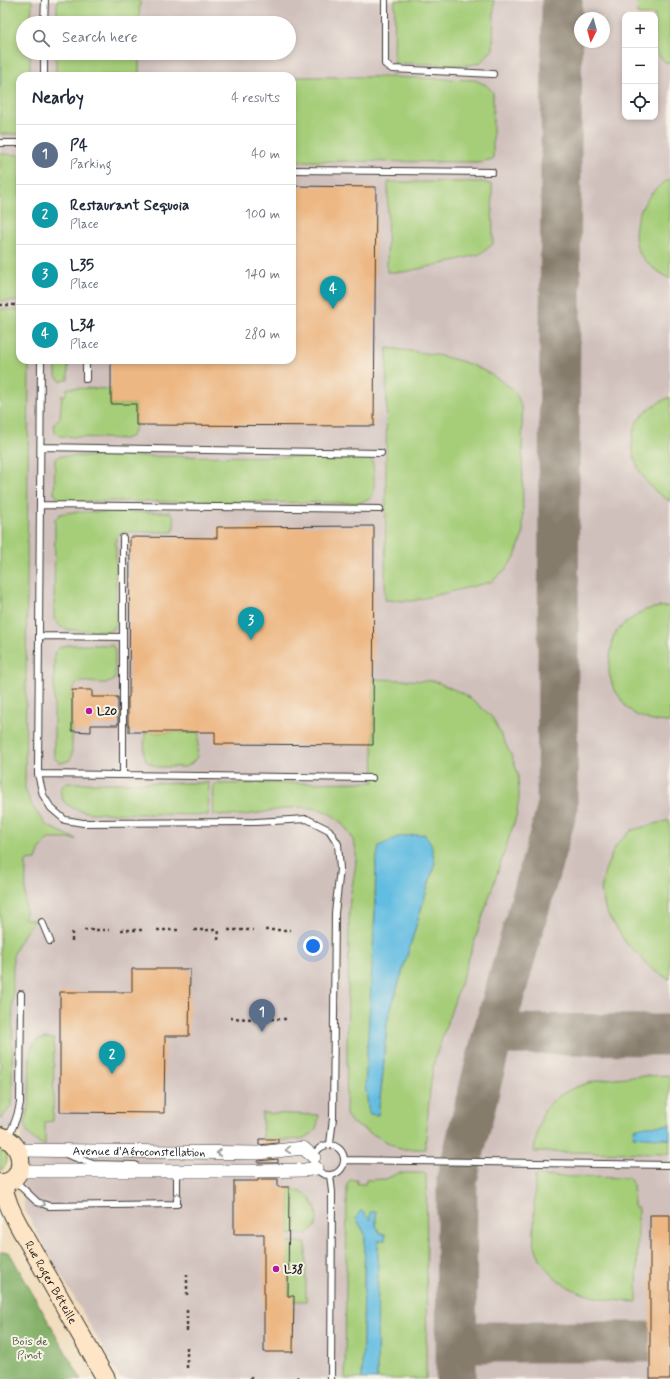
<!DOCTYPE html>
<html lang="en">
<head>
<meta charset="utf-8">
<style>
	:root { --surface:#fff; --page:#f6f6f7; --text:#1f2937; --muted:#747a83; --line:#e0e1e3; --accent:#b5179e }
	body { margin:0; font-family:Mynerve,sans-serif; background:var(--page); color:var(--text) }
	.controls { position:absolute; right:12px; top:12px; display:grid; overflow:hidden; border-radius:8px; box-shadow:0 2px 6px #0003 }
	.controls button { width:36px; height:36px; display:grid; place-items:center; padding:0; border:0; border-bottom:1px solid var(--line); background:var(--surface); color:var(--text); font:20px sans-serif }
	.compass { position:absolute; left:574px; top:12px; width:36px; height:36px; border-radius:50%; background:var(--surface); box-shadow:0 2px 6px #0003; rotate:186deg }
	.you { position:absolute; left:313px; top:946px; width:14px; height:14px; margin:-10px; border:3px solid #fff; border-radius:50%; background:#1a73e8; box-shadow:0 0 0 6px #1a73e833 }
	.badge { display:grid; place-items:center; width:26px; height:26px; border-radius:50%; background:var(--accent); color:#fff; font-size:13px; font-weight:700 }
	.pin { position:absolute; translate:-50% -33px; filter:drop-shadow(0 1px 2px #0008) }
	.pin::after { content:''; position:absolute; top:21px; width:14px; height:12px; background:inherit; clip-path:polygon(0 0,100% 0,50% 100%) }
	.list { margin:0; padding:0; list-style:none }
	h2 { display:flex; justify-content:space-between; align-items:center; height:52px; margin:0; padding:0 16px; font-size:17px }
	h2 small { font-size:13px; font-weight:400; color:var(--muted) }
	.list li { display:grid; grid-template-columns:26px 1fr auto; gap:12px; align-items:center; box-sizing:border-box; height:60px; padding:0 16px; border-top:1px solid var(--line) }
	.list b { display:block; font-size:15px; white-space:nowrap }
	.list p { margin:0; font-size:13px; white-space:nowrap; color:var(--muted) }
	.list em { font-size:13px; font-style:normal; color:var(--muted) }
	.icon { flex:none; width:22px; height:22px; fill:none; stroke:currentColor; stroke-width:2; stroke-linecap:round; stroke-linejoin:round }
	.map { position:relative; flex:none; width:670px; height:1379px; overflow:hidden }
	.search { position:absolute; background:var(--surface); box-shadow:0 2px 6px #0003; left:16px; top:16px; width:280px; height:44px; display:flex; align-items:center; gap:10px; box-sizing:border-box; padding:0 14px; border-radius:22px; color:var(--muted); font-size:15px }
	.panel { position:absolute; background:var(--surface); box-shadow:0 2px 6px #0003; left:16px; top:72px; width:280px; height:292px; border-radius:12px }
	.map>svg:first-child { display:block }
	.industrial { fill:#d0c0bc; fill-rule:evenodd }
	.green { fill:#a6ce79; stroke:#61754a; fill-rule:evenodd }
	.forest { fill:#84b169; stroke:#506642 }
	.water { fill:#64bde2; stroke:#406c7f }
	.lines { fill:none; stroke-linecap:round; stroke-linejoin:round }
	.taxiway { stroke:#867c6c; stroke-width:41 }
	.building { fill:#edb783 }
	.lane-casing { stroke:#3c3934; stroke-width:8 }
	.street-casing { stroke:#3c3934; stroke-width:14 }
	.secondary-casing { stroke:#3c3934; stroke-width:20 }
	.path { stroke:#3c3934; stroke-width:2.5; stroke-dasharray:3 3; stroke-linecap:butt }
	.lane { stroke:#fff; stroke-width:6 }
	.street { stroke:#fff; stroke-width:13 }
	.secondary { stroke:#fde5c5; stroke-width:18 }
	.oneway { stroke:#999 }
	.poi-dot { fill:#b5179e; stroke:#f7f3e8; stroke-width:1.5 }
	.labels { text-anchor:middle; stroke-width:4; stroke-linejoin:round; paint-order:stroke }
	.poi-label { font-size:12px; font-weight:bold; fill:#1c1c1c; stroke:#f7f3e8; text-anchor:start }
	.street-label { font-size:12px; fill:#1c1c1c; stroke:#f7f3e8 }
	.park-label { font-size:12px; fill:#4c5a3d; stroke:#f7f3e8 }
</style>
</head>
<body>
<div class="map">
<svg width="670" height="1379" viewBox="0 0 670 1379">
	<rect width="100%" height="100%" fill="#f7f3e8"/>
	<filter id="ink" filterUnits="userSpaceOnUse"><feTurbulence type="fractalNoise" baseFrequency=".025" numOctaves="2"/><feDisplacementMap in="SourceGraphic" scale="8" xChannelSelector="R" yChannelSelector="G"/><feConvolveMatrix kernelMatrix="1 2 1 2 8 2 1 2 1" color-interpolation-filters="sRGB"/></filter>
	<filter id="wash" filterUnits="userSpaceOnUse"><feTurbulence type="fractalNoise" baseFrequency=".012" numOctaves="4" result="noise"/><feDisplacementMap in="SourceGraphic" scale="16" xChannelSelector="R" yChannelSelector="G"/><feGaussianBlur stdDeviation="0.9" result="paint"/><feColorMatrix in="noise" values="0 0 0 0 0 0 0 0 0 0 0 0 0 0 0 0 0 1.4 0 .05"/><feComposite in="paint" operator="in"/></filter>
	<g filter="url(#wash)">
		<rect width="100%" height="100%" fill="#f1ddbd"/>
		<path class="industrial" d="M0,0h670v1379h-549l-70,-121 -27,-50 -3,-79h-21zM625,15h30v102h-30zM580,18h24v24h-24zM23,23h266v30h-266zM20,76h272v284h-272z"/>
		<path class="green" d="M1,0h31l-1,23h-8v30h7v23h-10v58h-20z
			M57,0h83l-1,23h-82z
			M395,0h99l-1,49 -12,13 -10,3 -77,-2z
			M638,0h32v64l-5,-2 -10,-11v-36h-18z
			M56,53h83v22l81,1h-164z
			M292,77h97l86,3 11,5 7,7v67l-15,3 -186,-1z
			M0,154l20,1v146h-20z
			M670,179v100c-12,-7 -26,-16 -32,-29 -10,-26 8,-59 32,-71z
			M388,182h95l9,3 1,59 -13,10 -38,10 -38,8h-17z
			M0,309l20,1v50h9l-4,428 7,18 14,19 30,14h-28l-8,10 -4,11 -10,1 -1,58 9,1 -17,25 -4,11 -1,149 -10,13 -2,2z
			M387,348c39,5 77,8 111,31 6,4 15,9 19,16 2,4 3,10 5,14l1,125 -8,23 -9,12 -15,13 -79,19 -27,-1z
			M56,360h12v20l-8,1 -4,-5z
			M67,388l44,1v15h25v21l-4,11 -8,3 -64,-3 -5,-3 -1,-9 6,-7 2,-22h4z
			M670,397v104c-26,-13 -45,-46 -35,-75 5,-13 23,-24 35,-29z
			M60,456l304,1 8,3c2,6 3,28 1,34 -2,6 -8,7 -14,9l-289,-2 -9,-1 -7,-6 1,-35z
			M72,512h98c6,6 4,13 3,20h-50l-5,2 -2,5v85l-2,4 -5,3 -40,-1 -8,-3 -7,-8 1,-100 5,-5z
			M670,606v116l-18,-1 -16,-6 -10,-8 -13,-20 -4,-14 1,-16 3,-20 9,-12 23,-15 14,-3z
			M68,645h44l3,5v29c-11,12 -36,-7 -43,11v66l-2,4 -9,3 -7,-5v-105l6,-6z
			M373,679l61,2 28,12 12,8 18,16 20,40 6,17 1,25 -3,18 -82,245 -4,27 -5,60h-25l-48,-26 -6,-8 3,-188c0,-10 0,-19 1,-28 2,-16 7,-32 6,-48 -1,-9 -6,-18 -12,-25 -26,-32 -66,-14 -100,-11 -10,1 -21,0 -31,0l1,-31 160,-2 -1,-37zM376,862l59,1 -48,159 -4,51 -5,42 -9,-1z
			M145,732h54l-2,25 -5,6 -7,4h-28l-11,-6 -2,-8z
			M67,783h142l-1,32 -117,-2c-14,-3 -34,-7 -30,-26z
			M670,820v159l-16,-8 -27,-27 -21,-32 -5,-22 4,-20 11,-25 16,-15z
			M45,1038l9,1 -1,82 -8,1v24l-9,-5 -8,-7 -3,-12 4,-16 1,-55 6,-10z
			M670,1075v50l-24,1 18,13h6v14l-136,-1c1,-11 6,-35 12,-44 4,-6 11,-10 16,-14 32,-19 72,-17 108,-19z
			M262,1113l57,2c-1,4 -1,9 -3,13 -8,17 -37,11 -53,11z
			M0,1146c10,6 9,19 0,25z
			M398,1173h28l1,72 -1,134h-49l1,-138 7,-1v-6l-5,-1 -4,-7 -1,-14 -4,8 -15,-2 9,16 -3,145h-17l2,-195 3,-4h7v4h8l1,-4 20,-1z
			M535,1176l94,2 4,7 1,22 4,1 -1,94c-43,-2 -89,-10 -103,-59 -1,-5 0,-12 0,-18 0,-16 1,-32 1,-49z
			M289,1187l18,8 8,11 2,11 -1,9 -8,8h-20z
			M288,1242l18,1v58h-12l-1,-5h-5z"/>
		<path class="forest" d="M0,1252h9l72,127h-81z"/>
		<path class="water" d="M0,0h1l-1,88z
			M424,834l7,10 4,19 -48,159 -4,51 -5,42 -9,-1 -4,-30 10,-169 1,-53 3,-16 19,-9z
			M670,1125v14l-37,-3 1,-7 12,-3z
			M361,1210l9,10v-8h6v14l4,7 5,1v6l-7,1 -1,138h-15l3,-145 -9,-16z"/>
		<g class="lines">
			<path class="taxiway" d="M493,1034l177,1
				M456,1342h194
				M456,1379l1,-200 36,-145 64,-224 5,-810"/>
		</g>
		<g id="blocks">
			<path class="building" d="M292,186l84,1 -2,239 -238,-1v-21h-25v-44h181z
				M374,526l-1,219 -158,-1v-12h-86v-7h-1v-28h1l1,-160 87,1v-11z
				M72,690h20v7h26v28h-27v7l-19,-1z
				M132,969h58l-1,67h-24l-1,77 -104,-1v-120h72z
				M259,1139h19v4l-19,2z
				M278,1159v4h-20v-2z
				M258,1179h20v8h11l-1,109h6l-1,56h-29v-118h-30v-53h24z
				M650,1215h20v164h-20z"/>
		</g>
	</g>
	<g filter="url(#ink)">
		<use href="#blocks" fill-opacity="0" stroke="#3c3934" stroke-width="1"/>
		<g class="lines">
			<g class="lane-casing">
				<path id="lane" d="M385,0v64l7,5 101,5
					M44,23l1,-23
					M44,76v-23
					M0,143h20
					M292,170l200,2
					M41,360l-3,414 5,21 8,13 14,12 18,3 173,-1 51,-3 22,11 9,14 2,25 -5,44 -2,205 -3,26
					M86,379v-19
					M41,447l340,6
					M41,505l339,4
					M123,538v237
					M40,636l83,1
					M38,774l334,4
					M42,922l8,19
					M7,1138c7,-12 11,-22 13,-35l1,-109
					M314 1160a15 15 0 1 1 30 0a15 15 0 1 1-30 0Z
					M68,1155l25,9 42,1
					M344,1160l326,5
					M330,1175l2,17 -1,187
					M14,1180l23,22 12,4 128,-2v-34"/>
			</g>
			<g class="street-casing">
				<g id="street">
					<path id="s1" d="M19,1150l239,3 45,-5 11,9"/>
					<path d="M19,1171h239l47,-1 11,-2"/>
				</g>
			</g>
			<g class="secondary-casing">
				<g id="secondary">
					<path d="M0,1136c27,7 27,48 0,47"/>
					<path id="s2" d="M3,1183c2,16 8,28 16,43l87,153"/>
				</g>
			</g>
			<path class="path" d="M0,305h20
				M84,930h25
				M121,930h23
				M157,930h24
				M194,930h23
				M228,930h25
				M265,930h25
				M218,940l1,-10
				M72,941v-11
				M230,1018l21,1
				M265,1019h24
				M187,1295v-23
				M187,1331v-22
				M187,1368v-22
				M251,1379v-3
				M298,1379v-3"/>
			<use href="#lane" class="lane"/>
			<use href="#street" class="street"/>
			<use href="#secondary" class="secondary"/>
		</g>
		<defs><path id="oneway-chevron" d="M-2-3.5L2.5 0L-2 3.5" fill="none" stroke-width="1.6" stroke-linecap="round" stroke-linejoin="round"/></defs>
		<g class="oneway">
			<use href="#oneway-chevron" transform="translate(288 1150) rotate(174)"/>
			<use href="#oneway-chevron" transform="translate(219 1153) rotate(180)"/>
			<use href="#oneway-chevron" transform="translate(177 1195) rotate(-89)"/>
			<use href="#oneway-chevron" transform="translate(43 1204) rotate(20)"/>
		</g>
	</g>
	<g class="poi-dot">
		<circle cx="89" cy="711" r="4"/>
		<circle cx="276" cy="1269" r="4"/>
	</g>
	<g class="labels">
		<g class="poi-label">
			<text x="97" y="715">L20</text>
			<text x="284" y="1273">L38</text>
		</g>
		<g class="street-label">
			<text dy="4" stroke="none"><textPath href="#s1" startOffset="120">Avenue d'Aéroconstellation</textPath></text>
			<text dy="4" stroke="none"><textPath href="#s2" startOffset="111">Rue Roger Béteille</textPath></text>
		</g>
		<g class="park-label">
			<text x="30" y="1345">Bois de<tspan x="30" dy="14">Pinot</tspan></text>
		</g>
	</g>
</svg>
<div class="controls">
<button>+</button>
<button>−</button>
<button><svg class="icon" aria-label="locate" viewBox="0 0 24 24"><circle cx="12" cy="12" r="6"/><path d="M12 2v4M12 18v4M2 12h4M18 12h4"/></svg></button>
</div>
<svg class="compass" viewBox="-18 -18 36 36"><path d="M0-13l5 13h-10z" fill="#e53935"/><path d="M0 13l5-13h-10z" fill="#747a83"/></svg>
<div class="you"></div>
<div class="pin badge" style="left:262px;top:1032px;background:#5c6f8a">1</div>
<div class="pin badge" style="left:112px;top:1074px;background:#0f9aa8">2</div>
<div class="pin badge" style="left:251px;top:640px;background:#0f9aa8">3</div>
<div class="pin badge" style="left:333px;top:309px;background:#0f9aa8">4</div>
<div class="search"><svg class="icon" aria-label="search" viewBox="0 0 24 24"><circle cx="10" cy="10" r="6"/><path d="M15 15l6 6"/></svg>Search here</div>
<section class="panel">
<h2>Nearby<small>4 results</small></h2>
<ul class="list">
<li><span class="badge" style="background:#5c6f8a">1</span><div><b>P4</b><p>Parking</p></div><em>40 m</em></li>
<li><span class="badge" style="background:#0f9aa8">2</span><div><b>Restaurant Sequoia</b><p>Place</p></div><em>100 m</em></li>
<li><span class="badge" style="background:#0f9aa8">3</span><div><b>L35</b><p>Place</p></div><em>140 m</em></li>
<li><span class="badge" style="background:#0f9aa8">4</span><div><b>L34</b><p>Place</p></div><em>280 m</em></li>
</ul>
</section>
</div>
</body>
</html>
